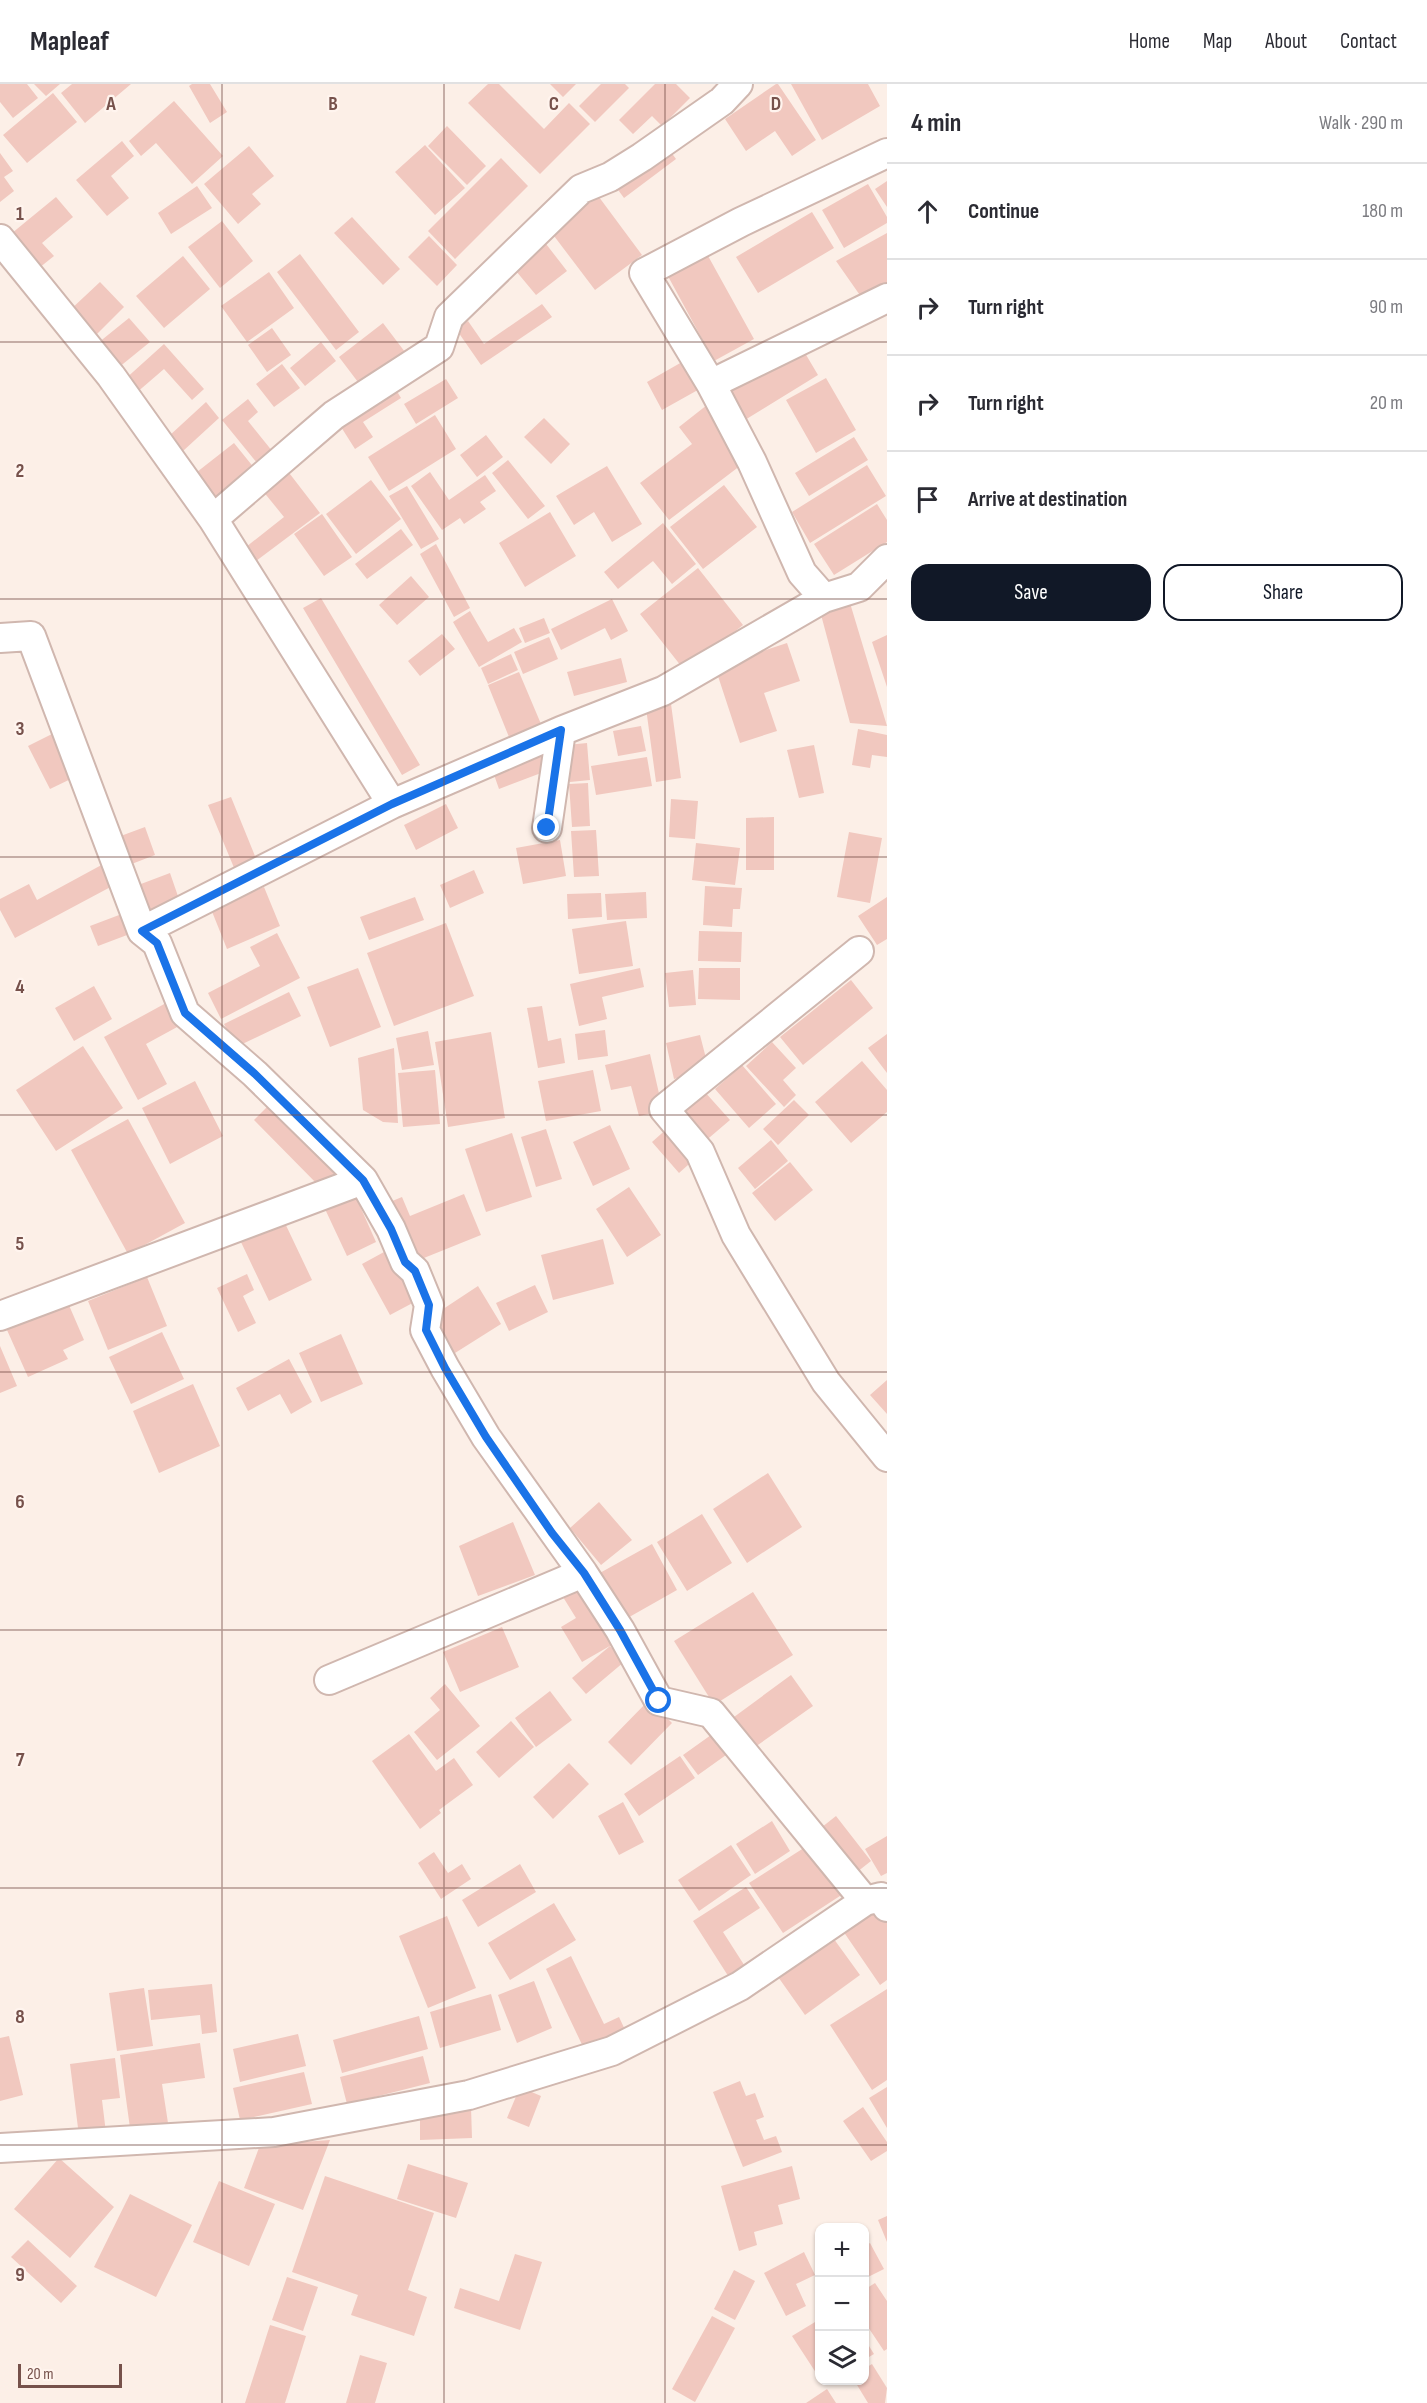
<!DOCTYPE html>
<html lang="en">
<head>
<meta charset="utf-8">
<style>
	:root { --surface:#fff; --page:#f2f2f3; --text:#2b2b33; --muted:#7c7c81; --line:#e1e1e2; --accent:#111827 }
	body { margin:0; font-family:"Sofia Sans Condensed",sans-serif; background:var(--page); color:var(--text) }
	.controls { position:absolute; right:18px; bottom:18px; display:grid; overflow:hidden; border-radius:12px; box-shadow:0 2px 4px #0004 }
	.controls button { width:54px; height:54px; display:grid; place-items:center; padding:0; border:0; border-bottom:2px solid var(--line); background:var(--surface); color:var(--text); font:30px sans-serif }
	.scale { position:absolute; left:18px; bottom:15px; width:104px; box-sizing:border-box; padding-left:6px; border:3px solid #76514b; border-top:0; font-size:16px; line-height:21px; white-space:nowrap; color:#76514b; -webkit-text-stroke:4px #fff4ee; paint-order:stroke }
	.stop { position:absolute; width:18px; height:18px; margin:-14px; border:4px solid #1a73e8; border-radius:50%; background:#fff }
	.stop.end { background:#1a73e8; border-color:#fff; box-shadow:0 2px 6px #0008 }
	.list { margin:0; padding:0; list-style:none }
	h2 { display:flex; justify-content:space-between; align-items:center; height:78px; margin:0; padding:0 24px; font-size:26px }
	h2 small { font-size:20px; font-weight:400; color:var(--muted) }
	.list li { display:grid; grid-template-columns:39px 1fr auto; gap:18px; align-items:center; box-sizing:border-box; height:96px; padding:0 24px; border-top:2px solid var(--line) }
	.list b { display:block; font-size:22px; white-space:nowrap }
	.list em { font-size:20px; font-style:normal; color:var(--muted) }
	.actions { display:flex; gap:12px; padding:18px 24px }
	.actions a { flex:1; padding:14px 0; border:2px solid var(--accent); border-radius:18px; text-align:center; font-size:21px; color:var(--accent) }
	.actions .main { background:var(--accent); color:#fff }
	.icon { flex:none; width:33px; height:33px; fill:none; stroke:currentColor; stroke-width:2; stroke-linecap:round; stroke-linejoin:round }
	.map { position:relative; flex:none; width:887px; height:2319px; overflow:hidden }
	header { display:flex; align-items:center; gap:36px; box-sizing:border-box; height:84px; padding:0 30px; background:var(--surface); border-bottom:2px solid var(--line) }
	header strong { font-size:28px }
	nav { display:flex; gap:33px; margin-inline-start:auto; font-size:21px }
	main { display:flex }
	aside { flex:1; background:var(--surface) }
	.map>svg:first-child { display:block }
	.building { fill:#f1c8bf }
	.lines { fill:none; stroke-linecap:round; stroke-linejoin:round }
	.minor-casing { stroke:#d0b7af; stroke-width:32 }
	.minor { stroke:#fff; stroke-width:28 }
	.route { stroke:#1a73e8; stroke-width:8 }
	.grid { fill:none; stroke:#76514b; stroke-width:1.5; stroke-opacity:0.55 }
	.grid-label { font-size:20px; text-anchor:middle; font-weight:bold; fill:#76514b; stroke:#fff4ee; stroke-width:4.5; stroke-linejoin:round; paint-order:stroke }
</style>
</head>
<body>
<header>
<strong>Mapleaf</strong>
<nav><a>Home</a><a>Map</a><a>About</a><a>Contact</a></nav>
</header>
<main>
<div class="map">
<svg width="887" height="2319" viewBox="0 0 887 2319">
	<rect width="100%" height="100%" fill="#fcefe7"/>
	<path class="building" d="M0,0h27l11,14 -25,20 -13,-16z
		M34,0h26l-14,12z
		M72,0h59l-46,39 -24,-30z
		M192,0h18l17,28 -17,11 -21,-37z
		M488,0h11l45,45 25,-26 21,21 -50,50 -72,-71z
		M550,0h26l-13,13z
		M601,0h24l4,4 -34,34 -16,-16z
		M655,0h21l14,14 -28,28 -10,-10 -19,18 -14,-14z
		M776,0h2l38,56 -24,16 -17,-25 -29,20 -21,-32z
		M791,0h77l12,22 -58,34z
		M53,9l24,29 -50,41 -24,-28z
		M174,17l49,55 -31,28 -36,-41 -15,13 -12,-15z
		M447,42l39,40 -19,19 -39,-39z
		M122,57l12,15 -23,20 18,22 -22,18 -31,-36z
		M665,60l11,15 -52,39 -11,-15z
		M425,61l40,43 -30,27 -40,-43z
		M249,62l25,30 -22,18 9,10 -23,20 -34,-40z
		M0,69l13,18 -9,6 10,14 -14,11z
		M501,74l27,28 -73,73 -27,-28z
		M887,97v26l-12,-18z
		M868,100l19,33v6l-43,25 -22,-38z
		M197,102l15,22 -41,26 -13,-21z
		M596,109l46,62 -47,35 -47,-62z
		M56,113l17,20 -31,26 12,13 -20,16 -28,-34z
		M812,128l22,36 -76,45 -22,-36z
		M352,133l48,52 -17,16 -49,-52z
		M222,137l31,40 -33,27 -32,-41z
		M887,149v57l-23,11 -28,-40z
		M429,152l28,29 -20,21 -29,-29z
		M543,156l24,31 -31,24 -25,-30z
		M702,161l52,94 -40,22 -51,-94z
		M300,170l59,78 -23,18 -59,-78z
		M183,172l27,33 -46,39 -28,-32z
		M269,188l25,36 -47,34 -26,-36z
		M100,198l24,25 -30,30 -25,-26z
		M542,220l10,13 -71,48 -25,-36 12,-8 16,23z
		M129,234l21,24 -32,26 -20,-25z
		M383,239l25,33 -44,34 -25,-33z
		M272,244l19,27 -24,17 -19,-27z
		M321,258l15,19 -31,25 -15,-18z
		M164,260l40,45 -12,11 -28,-31 -29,25 -12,-13z
		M802,264l16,27 -78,48 -17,-28z
		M689,274l16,28 -43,24 -15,-28z
		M282,280l18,24 -26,19 -18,-23z
		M826,294l30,52 -40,23 -30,-53z
		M446,295l12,19 -42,26 -12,-20z
		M392,299l9,15 -38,24 10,15 -18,12 -19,-30z
		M248,315l10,13 -10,9 29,36 -15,12 -40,-49z
		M206,318l13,16 -36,33 -14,-15z
		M707,321l42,54 -80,61 -29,-37 52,-39 -13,-17z
		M435,331l21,34 -67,42 -21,-34z
		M544,334l26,26 -19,20 -27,-27z
		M486,351l17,22 -26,20 -17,-22z
		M854,353l14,23 -59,36 -14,-23z
		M234,359l21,26 -38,29 -20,-26z
		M508,376l37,46 -17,13 -36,-46z
		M283,381l37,48 -64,48 -10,-14 38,-30 -26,-32z
		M867,381l19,31 -76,47 -18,-31z
		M607,382l35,58 -30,18 -18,-30 -20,13 -18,-29z
		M430,388l19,28 36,-25 11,16 -16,11 6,7 -22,15 -4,-6 -18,12 -31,-44z
		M371,396l30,39 -45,35 -30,-40z
		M724,401l33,42 -54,42 -33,-42z
		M407,402l32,53 -18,10 -32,-53z
		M877,420l10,16v22l-53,33 -20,-31z
		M550,428l26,44 -51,31 -26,-44z
		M322,430l30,43 -28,19 -30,-42z
		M663,439l33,41 -24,20 -19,-23 -35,28 -14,-17z
		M401,445l12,16 -46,34 -12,-15z
		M436,460l34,64 -16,9 -34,-63z
		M698,484l45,57 -58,46 -45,-57z
		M411,492l18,21 -32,28 -18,-20z
		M321,514l99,167 -18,10 -99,-167z
		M612,515l16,32 -17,9 -6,-12 -44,22 -10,-21z
		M850,519l37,123 -37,-3 -30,-112z
		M470,527l18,31 26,-14 8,14 -43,25 -26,-45z
		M544,534l6,15 -25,10 -6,-15z
		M442,550l13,15 -35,27 -12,-15z
		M887,551v52l-15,-45z
		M549,553l9,22 -35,15 -9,-22z
		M787,559l13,38 -36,12 13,38 -37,12 -25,-76z
		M511,570l7,16 -30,14 -7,-16z
		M621,574l6,24 -53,14 -7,-24z
		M519,588l22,52 -32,13 -21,-52z
		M671,620l10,74 -25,4 -10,-74z
		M641,642l5,25 -28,5 -5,-25z
		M858,645l29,6v22l-15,-2 -2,13 -18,-3z
		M56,648l23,43 -29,14 -22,-43z
		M587,659l3,37 -20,2 -3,-37z
		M814,661l10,48 -25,5 -12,-48z
		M542,666l7,20 -50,19 -7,-20z
		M647,673l5,29 -56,9 -5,-29z
		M588,699l2,43 -18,1 -3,-43z
		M231,713l28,69 -22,9 -29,-70z
		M671,715l27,2 -3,38 -26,-2z
		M446,720l12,24 -42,22 -12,-25z
		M774,733v53h-28v-52z
		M145,743l10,28 -26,10 -11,-28z
		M596,746l3,46 -25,1 -3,-46z
		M849,748l33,6 -12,65 -33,-6z
		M560,756l6,36 -43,8 -7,-36z
		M696,759l44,5 -5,37 -43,-5z
		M107,778l11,21 -103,55 -15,-28v-11l29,-15 8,16z
		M474,786l10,23 -34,15 -10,-23z
		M170,789l10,29 -36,13 -11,-28z
		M705,802l37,2 -2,21h-7l-1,18 -29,-2z
		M264,803l16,39 -53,23 -16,-40z
		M646,808l1,26 -40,2 -2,-26z
		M601,809l1,24 -34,2 -1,-25z
		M415,813l9,23 -55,20 -9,-23z
		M887,813v42l-10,6 -19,-29z
		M127,828l8,20 -37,14 -8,-20z
		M626,837l7,45 -54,8 -7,-45z
		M446,839l28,73 -80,30 -27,-73z
		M699,847l43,1 -1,30 -43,-1z
		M277,849l23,45 -79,41 -13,-26 52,-27 -10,-19z
		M358,884l23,59 -51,20 -23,-60z
		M640,884l4,19 -42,10 5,22 -28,7 -9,-42z
		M699,884h41v32l-42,-1z
		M693,886l3,35 -27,2 -4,-34z
		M851,896l22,28 -70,57 -23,-28z
		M94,902l18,33 -38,22 -19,-33z
		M289,908l12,24 -65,31 -12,-23z
		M166,919l13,23 -33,18 21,40 -29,16 -34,-63z
		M542,922l6,35 13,-3 4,25 -27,5 -11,-60z
		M605,946l3,26 -30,4 -3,-26z
		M428,947l6,34 -32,5 -6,-32z
		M491,948l14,86 -57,9 -13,-85z
		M887,950v39l-19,-25z
		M700,951l9,35 -35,9 -8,-36z
		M772,958l24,26 -13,12 13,15 -12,12 -38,-41z
		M83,962l40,62 -67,43 -40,-61z
		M394,964l4,75 -15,-1 -20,-12 -5,-52z
		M650,970l13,57 -24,5 -8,-30 -20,4 -6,-25z
		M862,977l25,29v22l-36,31 -36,-41z
		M742,981l34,39 -27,24 -34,-39z
		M435,986l5,54 -37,3 -5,-54z
		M593,986l8,41 -55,10 -8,-40z
		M195,997l28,55 -53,28 -28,-56z
		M704,1007l26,29 -27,23 -26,-29z
		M794,1016l15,15 -31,30 -15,-16z
		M273,1017l67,68 -19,19 -67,-68z
		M128,1035l57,104 -57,31 -57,-104z
		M610,1041l20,44 -37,17 -20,-44z
		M670,1042l27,31 -18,16 -27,-31z
		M546,1045l16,50 -26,8 -15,-50z
		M512,1049l20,64 -46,15 -21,-63z
		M771,1056l17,21 -33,28 -17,-21z
		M790,1078l23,28 -38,31 -23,-28z
		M629,1103l32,48 -34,22 -31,-48z
		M464,1110l17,41 -72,29 -24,-60 17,-7 8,19z
		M355,1111l21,47 -29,14 -22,-47z
		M283,1135l29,61 -43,21 -29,-61z
		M603,1155l11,45 -61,16 -12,-45z
		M395,1162l27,52 -32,17 -28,-51z
		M247,1190l7,16 -11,6 13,27 -18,9 -21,-44z
		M147,1193l20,49 -59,24 -20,-49z
		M535,1201l13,27 -39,19 -13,-28z
		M478,1202l23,38 -46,29 -24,-36z
		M68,1219l16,37 -21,10 5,9 -40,18 -21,-47z
		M162,1248l22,47 -53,25 -22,-47z
		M341,1250l22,50 -42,18 -22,-49z
		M0,1262l17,40 -17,7z
		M289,1275l23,43 -21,12 -11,-20 -32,17 -12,-23z
		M887,1296v34l-17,-19z
		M193,1300l27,62 -61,27 -26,-62z
		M768,1389l34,54 -55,36 -34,-54z
		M599,1418l33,38 -31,25 -31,-37z
		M702,1430l30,49 -45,28 -30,-49z
		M513,1438l22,53 -57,21 -19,-50z
		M652,1460l25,46 -53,30 -26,-46z
		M581,1503l34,56 -33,19 -21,-35 15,-9 -13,-21z
		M753,1508l40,63 -79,50 -40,-64z
		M502,1543l17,40 -59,25 -17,-40z
		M610,1562l14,16 -38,32 -14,-16z
		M791,1591l22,31 -58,41 -21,-30z
		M445,1600l35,42 -43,34 -23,-28 26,-22 -10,-12z
		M550,1607l22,29 -36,27 -21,-29z
		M649,1616l23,23 -41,42 -23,-23z
		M511,1637l23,26 -35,31 -23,-26z
		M718,1646l15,20 -35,25 -15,-20z
		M409,1650l27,37 18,-13 19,27 -34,25 2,3 -21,16 -48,-68z
		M680,1672l15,22 -56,38 -15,-22z
		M569,1679l20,21 -36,35 -20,-22z
		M623,1718l21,40 -25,13 -21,-39z
		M836,1732l35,45 -19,15 -35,-45z
		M772,1737l18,30 -35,23 -19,-30z
		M887,1752v37l-6,3 -16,-27z
		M810,1760l33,50 -60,39 -34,-50z
		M731,1761l20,30 -52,36 -21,-31z
		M434,1768l14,21 14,-9 9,15 -30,20 -23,-36z
		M520,1780l16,28 -58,35 -16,-27z
		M746,1803l14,21 -37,24 25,39 -16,11 -39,-61z
		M879,1818l8,12v66l-7,5 -39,-57z
		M554,1819l22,37 -66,40 -22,-37z
		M447,1832l29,72 -48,20 -29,-72z
		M831,1851l29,40 -55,40 -29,-41z
		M571,1872l33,68 15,-7 8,17 -41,19 -40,-84z
		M534,1897l18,47 -35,15 -19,-48z
		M212,1900l5,48 -15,2 -2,-19 -49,5 -3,-30z
		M144,1904l9,58 -36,5 -8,-58z
		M887,1905v91l-15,10 -42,-65z
		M491,1910l10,36 -61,18 -10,-36z
		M419,1932l9,33 -86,24 -9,-33z
		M298,1950l8,32 -66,16 -7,-33z
		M9,1952l14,59 -23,6v-63z
		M200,1959l5,35 -43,6 6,39 -38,5 -10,-73z
		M423,1972l7,27 -83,21 -7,-27z
		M115,1974l5,40 -18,2 4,33 -27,3 -9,-72z
		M304,1988l8,32 -72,16 -7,-32z
		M740,1997l6,15 9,-3 9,24 -8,3 8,20 12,-4 6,16 -39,15 -30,-75z
		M520,2003l21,9 -12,31 -22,-9z
		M887,2003v41l-18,-30z
		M471,2023l1,31 -52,2v-31z
		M863,2023l24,35v9l-16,10 -28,-40z
		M330,2056l-27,70 -59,-22 16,-43z
		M59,2074l55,49 -44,51 -56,-49z
		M408,2080l60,19 -12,35 -59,-19z
		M792,2082l8,33 -22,6 5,19 -29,8 3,13 -18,6 -18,-65z
		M325,2092l109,37 -26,77 19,7 -13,39 -63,-21 7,-20 -66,-23z
		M219,2097l56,23 -26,62 -56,-24z
		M130,2110l62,31 -36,72 -62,-30z
		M887,2132v26l-9,-22z
		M28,2156l49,46 -16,17 -50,-46z
		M870,2159l14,26 -20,10v-33z
		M804,2168l11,23 -19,9 10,22 -20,10 -22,-43z
		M515,2170l27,8 -22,68 -66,-22 6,-20 39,13z
		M734,2186l21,11 -20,39 -21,-11z
		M287,2193l31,10 -15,44 -31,-11z
		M875,2199l12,18v48l-3,2 -20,-30v-31z
		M712,2232l23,12 -40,74 -23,-13z
		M820,2235v60l-28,-43z
		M270,2241l36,11 -21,67h-40z
		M864,2254l10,16 -10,6z
		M360,2271l27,8 -12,40h-29z
		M872,2280l15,24 -2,15h-17l-14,-23h10v-11z
		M827,2305l9,14h-30z"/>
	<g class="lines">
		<g class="minor-casing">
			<path id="minor" d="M0,155l111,137 102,143 179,285
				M711,300l176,-86
				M213,435l121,-104 105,-68 10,-30 132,-128 29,-12 32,-20 80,-56 16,-17
				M824,514l35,-11 28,-28
				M0,554l31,-2 111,295 15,12 28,70 70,61 108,106 28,49 14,33 10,9 14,34 -4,25 20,38 41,69 97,136 37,57 39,71 52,12 154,188
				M547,744l14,-97
				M142,847l250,-127 169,-73 102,-40 161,-93 -22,-25 -50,-111 -41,-78 -67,-111 97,-51 146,-69
				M859,867l-195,158 36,43 36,83 90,147 61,75
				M0,1232l363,-136
				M329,1596l254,-107
				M0,2064l274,-16 195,-37 143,-44 128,-65 125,-85 16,-4 6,10"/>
		</g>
		<use href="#minor" class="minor"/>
	</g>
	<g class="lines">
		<path class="route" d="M547,744l14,-98 -169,74 -250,127 15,12 28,70 70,61 108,106 28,49 14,33 10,9 14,34 -3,25 19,38 41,69 66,96 32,40 36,57 39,71"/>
	</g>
	<path class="grid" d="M222,0v2319M444,0v2319M665,0v2319M0,258h887M0,515h887M0,773h887M0,1031h887M0,1288h887M0,1546h887M0,1804h887M0,2061h887"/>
	<g class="grid-label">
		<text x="111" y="26">A</text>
		<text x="333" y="26">B</text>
		<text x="554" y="26">C</text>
		<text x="776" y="26">D</text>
		<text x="20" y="136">1</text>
		<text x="20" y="393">2</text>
		<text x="20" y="651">3</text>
		<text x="20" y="909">4</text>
		<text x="20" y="1166">5</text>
		<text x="20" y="1424">6</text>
		<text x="20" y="1682">7</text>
		<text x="20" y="1939">8</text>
		<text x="20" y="2197">9</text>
	</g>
</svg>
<div class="controls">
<button>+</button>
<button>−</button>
<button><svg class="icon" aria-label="layers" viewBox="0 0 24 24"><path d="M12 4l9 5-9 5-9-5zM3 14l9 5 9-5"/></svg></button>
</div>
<div class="scale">20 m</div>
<div class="stop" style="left:659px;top:1617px"></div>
<div class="stop end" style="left:547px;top:744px"></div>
</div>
<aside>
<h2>4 min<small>Walk · 290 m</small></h2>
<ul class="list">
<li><svg class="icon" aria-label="ahead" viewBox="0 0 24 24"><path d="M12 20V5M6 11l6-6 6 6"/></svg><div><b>Continue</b></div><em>180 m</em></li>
<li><svg class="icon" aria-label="right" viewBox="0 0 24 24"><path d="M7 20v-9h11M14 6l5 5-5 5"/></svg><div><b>Turn right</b></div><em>90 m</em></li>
<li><svg class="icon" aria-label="right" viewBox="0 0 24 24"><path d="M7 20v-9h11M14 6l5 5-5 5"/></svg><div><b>Turn right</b></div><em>20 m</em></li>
<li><svg class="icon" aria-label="arrive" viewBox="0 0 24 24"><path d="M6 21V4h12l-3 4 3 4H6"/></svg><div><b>Arrive at destination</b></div></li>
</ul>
<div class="actions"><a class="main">Save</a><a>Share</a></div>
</aside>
</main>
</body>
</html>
